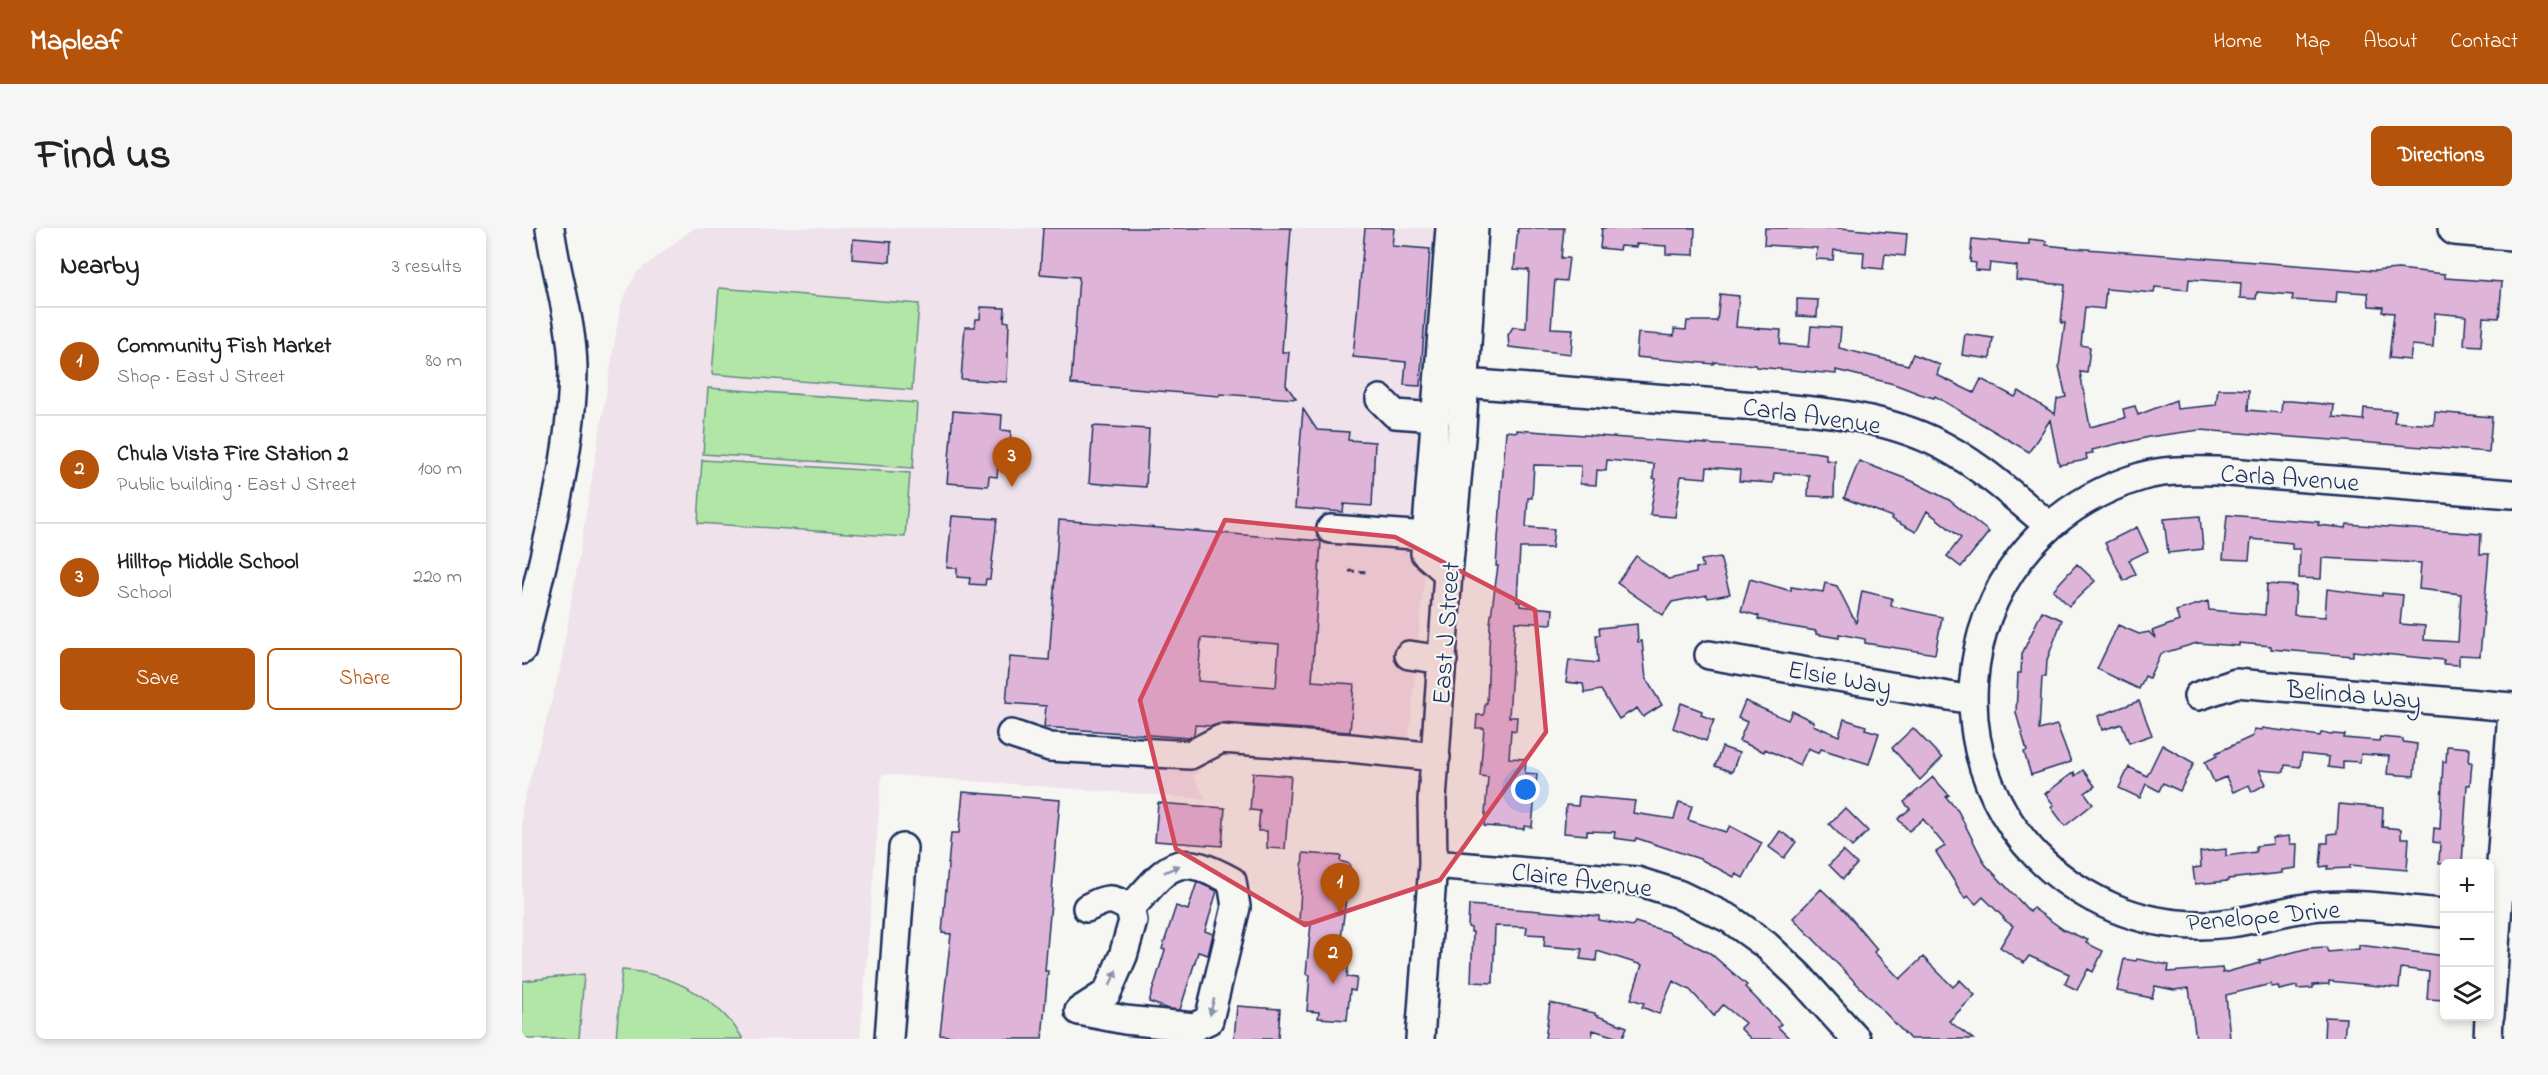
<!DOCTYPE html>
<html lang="en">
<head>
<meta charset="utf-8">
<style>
	:root { --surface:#fff; --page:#f6f6f6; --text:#202124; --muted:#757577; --line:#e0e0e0; --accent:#b45309 }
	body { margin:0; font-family:"Indie Flower",sans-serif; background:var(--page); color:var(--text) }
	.controls { position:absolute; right:18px; bottom:18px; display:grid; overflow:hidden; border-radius:9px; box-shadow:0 3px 9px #0003 }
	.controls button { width:54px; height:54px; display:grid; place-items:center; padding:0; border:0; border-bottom:2px solid var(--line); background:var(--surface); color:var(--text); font:30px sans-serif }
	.you { position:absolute; left:1004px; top:562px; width:21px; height:21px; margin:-15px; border:4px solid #fff; border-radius:50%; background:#1a73e8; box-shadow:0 0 0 9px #1a73e833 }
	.badge { display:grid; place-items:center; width:39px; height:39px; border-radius:50%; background:var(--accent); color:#fff; font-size:20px; font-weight:700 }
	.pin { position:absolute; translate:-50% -50px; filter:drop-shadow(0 2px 3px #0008) }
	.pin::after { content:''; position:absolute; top:32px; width:21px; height:18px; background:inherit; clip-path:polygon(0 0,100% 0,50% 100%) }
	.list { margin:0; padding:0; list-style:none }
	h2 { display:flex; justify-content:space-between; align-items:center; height:78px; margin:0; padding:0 24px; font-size:26px }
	h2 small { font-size:20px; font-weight:400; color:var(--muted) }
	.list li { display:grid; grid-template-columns:39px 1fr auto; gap:18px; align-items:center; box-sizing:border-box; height:108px; padding:0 24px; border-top:2px solid var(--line) }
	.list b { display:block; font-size:22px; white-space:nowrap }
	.list p { margin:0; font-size:20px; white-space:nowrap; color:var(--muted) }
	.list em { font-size:20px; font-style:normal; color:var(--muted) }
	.actions { display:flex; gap:12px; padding:18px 24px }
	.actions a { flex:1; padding:14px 0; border:2px solid var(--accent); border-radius:9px; text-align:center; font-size:21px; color:var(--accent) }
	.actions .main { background:var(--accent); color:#fff }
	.icon { flex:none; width:33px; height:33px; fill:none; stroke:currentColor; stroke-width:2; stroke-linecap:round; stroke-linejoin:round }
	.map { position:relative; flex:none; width:1990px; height:811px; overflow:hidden; border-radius:9px }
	header { display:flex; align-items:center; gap:36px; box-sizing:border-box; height:84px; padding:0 30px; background:var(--accent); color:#fff }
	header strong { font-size:28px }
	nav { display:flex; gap:33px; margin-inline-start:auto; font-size:21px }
	.intro { display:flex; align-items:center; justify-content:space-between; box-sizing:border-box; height:144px; padding:0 36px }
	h1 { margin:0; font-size:42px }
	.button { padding:15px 27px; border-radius:9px; background:var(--accent); color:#fff; font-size:21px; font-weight:700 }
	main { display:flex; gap:36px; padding:0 36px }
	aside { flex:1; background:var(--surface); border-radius:9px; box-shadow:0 3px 9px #0003 }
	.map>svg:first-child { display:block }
	.built { fill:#efe2ea }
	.green { fill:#b2e6a7; stroke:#668a82; stroke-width:1.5 }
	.building { fill:#dfb4d9; stroke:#1b2f5e; stroke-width:1.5; fill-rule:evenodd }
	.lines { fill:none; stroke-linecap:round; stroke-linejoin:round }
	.minor-casing { stroke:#1b2f5e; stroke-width:32 }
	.major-casing { stroke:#1b2f5e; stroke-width:38 }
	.path { stroke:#1b2f5e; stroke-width:3; stroke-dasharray:6 4.5; stroke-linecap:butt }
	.minor { stroke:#f6f6f2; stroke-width:27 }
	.major { stroke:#f6f6f2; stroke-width:33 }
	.oneway { fill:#8892a8 }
	.marked { fill:#d1495b; fill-opacity:0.2; stroke:#d1495b; stroke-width:4.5; stroke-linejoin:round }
	.labels { text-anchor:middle; stroke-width:4.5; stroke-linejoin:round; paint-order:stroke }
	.street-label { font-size:26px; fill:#1b2f5e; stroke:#f6f6f2 }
</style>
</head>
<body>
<header>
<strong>Mapleaf</strong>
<nav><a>Home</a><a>Map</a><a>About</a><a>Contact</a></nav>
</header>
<div class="intro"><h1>Find us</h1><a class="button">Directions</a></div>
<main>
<aside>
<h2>Nearby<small>3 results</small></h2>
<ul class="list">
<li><span class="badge">1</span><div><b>Community Fish Market</b><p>Shop · East J Street</p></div><em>80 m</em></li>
<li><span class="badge">2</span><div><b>Chula Vista Fire Station 2</b><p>Public building · East J Street</p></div><em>100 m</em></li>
<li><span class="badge">3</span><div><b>Hilltop Middle School</b><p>School</p></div><em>220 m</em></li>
</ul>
<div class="actions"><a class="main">Save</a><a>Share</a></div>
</aside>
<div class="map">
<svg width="1990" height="811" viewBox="0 0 1990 811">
	<rect width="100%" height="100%" fill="#f6f6f2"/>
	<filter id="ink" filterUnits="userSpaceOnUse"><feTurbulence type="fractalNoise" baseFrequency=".0167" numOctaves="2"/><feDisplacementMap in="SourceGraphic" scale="12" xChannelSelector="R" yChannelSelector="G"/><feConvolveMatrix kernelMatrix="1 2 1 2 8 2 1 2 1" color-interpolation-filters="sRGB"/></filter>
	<g filter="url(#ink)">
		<path class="built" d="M172,0h763l-50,533 -192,-4 -22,19 13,23 -324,-25 -22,265h-338v-231l38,-138 61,-366 15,-31z"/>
		<path class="green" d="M197,60l200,16 -7,86 -200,-16z
			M186,160l209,15 -4,65 -210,-14z
			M180,232l208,13 -5,64 -207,-14z
			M100,742c48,3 96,27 121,69h-127z
			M62,746l-5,65h-57v-58z"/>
		<path class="building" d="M521,0h248l-9,124h7l-3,33 10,14 -76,-5v2l-149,-12 8,-107 -39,-3z
			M843,0h29l-2,18 38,3 -10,137 -16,-1 2,-23 -53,-5z
			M996,0h46l-3,30h8l-3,23 -11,-1 -4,48 22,1 -2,25 -62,-7 -1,-12 5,-8 13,1 3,-58 -15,-1z
			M1080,0h93l-1,27 -28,-1v-8l-30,-2v3l-16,-1 -1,4 -19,-2z
			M1243,0h75l67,6 -2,22 -20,-2 -2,15 -20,-2 1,-15 -30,-2 -1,10 -17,-1 1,-11 -53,-3z
			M331,11l38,3 -1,20 -38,-3z
			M1450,11l52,5h5v-5l17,2v4l27,3 301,23 24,-2 47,5v4l57,4 -3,36 -16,-1 -2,29 -17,-1 2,-29 -31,-3 -2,34 -21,-2 -2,15 -21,-2 5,-45 -12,-1 1,-5 -14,-1 -1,-13 -31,-2 -1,12 -44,-3 1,-5 -36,-3 -1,7 -16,-1 1,-15 -52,-4 -1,11 -33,-3 -1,6 -48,-4 -2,20 -19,-2 -4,38 9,2 -3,26 -7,-1 10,55 35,-9 -2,-9 12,-3 3,9 38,-15 1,9 39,-4 2,-16h16l15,1 -1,20 33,3 1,-12h9l43,4 -1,12 30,3 1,-12 32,3 -2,11 40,3 1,-13 57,5 -3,35 -289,-22 -52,7 -23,6v-1l-33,8 1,3 -7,1 1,5 -6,2 -22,4 -9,-45 -21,32 -94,-56 -1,2 -14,-4 -26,-10 -58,-14v4l-79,-7 -1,-2 -42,-3v2l-78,-7 2,-24 36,3v-7l12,1 1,-9h30l3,-27 19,2 -3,31 45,3 -1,14 29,3 2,-21 30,2 -2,20 69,17 5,-11 27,11 -3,10 37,18 7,-14 34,18 4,-6 36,23 2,-15 9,-2 -7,-31 6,-43h-4l4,-38 -49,-5 1,-14 -27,-3 -1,8 -14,-1 1,-7 -6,-1z
			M1275,71l21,1 -1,17 -20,-1z
			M459,79l24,1 -1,13 5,1 -2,60 -46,-3 4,-52h10l1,-8h4z
			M1443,106l28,4 -3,21 -28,-4z
			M781,181l14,21 32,2 -1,8 27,2 -3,64 -28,-2 -1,8 -48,-4z
			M431,183l49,4 -1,15 10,1 -1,15 -10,-1 -3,32 -8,-1 -1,10 -41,-3z
			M571,198l56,3 -3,58 -57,-4z
			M995,202l296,22 13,2v6l9,1 -1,36 -26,-1 1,-21 -35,-2 -1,10 -34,-2 1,-11 -33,-3 -1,11 -25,-2 -6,41 -25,-2 6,-36 -3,-1 1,-14 -47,-4 -1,11 -9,-1 -1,15 -16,-1 1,-18 -47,-1 -2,33h-4l-2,29 28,2 -2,19h-32l-3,54h3v4l33,3 -1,15 -37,-2 -6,95h8l-1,14 -5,-1 -2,28 17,1 -1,14 12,1 -5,53 -8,-1v3l-40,-3 4,-49 -8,-1 4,-48h-8l1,-13h7l1,-12h2l3,-80 8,-57h-2l1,-14 9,-121 11,1z
			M1337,233l53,20 37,19 40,32 -28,35 -14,-11 14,-18 -34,-27 -11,21 -25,-13 1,-2 -48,-19z
			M1705,287l92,7 -1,3 28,3 1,-4 134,10 -1,20h9l-9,102 -21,-1v10l-16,-1 1,-4 -91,-9v5l-82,-7v-3l-32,-3v3l-42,-3 -37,11 -11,24 -4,-2 -6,13 -42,-20 21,-44 21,9 10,-2 7,7 -4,-8 27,-10 -3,-10 32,-10 1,9 56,5 2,-31 29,2 -2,29 31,2 2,-28 55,7v-3l21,2 -3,29 25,2 -1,14 34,2 3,-48 -42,-5 2,-26 -99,-5 -1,21 -22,-1 1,-29h-8v-6l-41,-4 -2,21 -26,-1z
			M430,288l45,3 -7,60h-4l-1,6 -16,-1 1,-6 -13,-1v-9h-10z
			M1678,288l3,33 -35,4 -4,-34z
			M537,292l262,21 -9,140 42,3 -4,48 -128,-9 -10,3 -17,-1 -1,10 -5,3 -145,-11 2,-21 -40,-3 4,-46 39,3zM679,410l78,6 -3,43 -78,-6z
			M1615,299l11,24 -19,9 7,14 -12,7 -19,-38z
			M1114,328l33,23 27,-6v-5l7,-1 -2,-7 19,-3 10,37 -22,4 -1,-3 -35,7 -9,13 -46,-32z
			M1555,336l18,17 -26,25 -16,-16z
			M1228,351l41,12v-4l32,5 2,-9 12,3 19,37 6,-32 30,7 -1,8 51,11 -7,37 -70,-11v-4l-26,-5v4l-23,-4v-3l-36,-6 -22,-6 1,-3 -18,-5z
			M1520,383l20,9 -15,40 -1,17h-4l-3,53 18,-5 14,37 -40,13 -7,-23 3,-1 -11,-38 2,-40h3l1,-19z
			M1115,396l1,18 4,-1 4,38 16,26 -19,12 -6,-9 -18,11 -18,-29 -16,3 -2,-9 -17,-2 3,-22 29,3 -2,-28h4l-1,-7z
			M1223,473l43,19 4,-9 22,11 -1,3 26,11 5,-17 22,7 -1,3 14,4 -10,31 -48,-15 -2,4 -11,-5 -8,17 -35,-16 -1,3 -25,-11 8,-19 -9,-4z
			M1617,473l13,34 -23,8 -7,-19 -20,6 -4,-14z
			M1159,475l21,8 -1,4 13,5 -8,21 -33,-13z
			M1391,500l29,30 -22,22 -28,-32z
			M1740,500l58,8 1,-3 24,2 -1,3 35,3 1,-4 23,2v3l14,2 -3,32 -27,-2 2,-18 -28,-2 -1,8 -17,-1v8l-15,-2 1,-10 -27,-3 -2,13 -15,-2 -1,7 -25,-2 7,14 -14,8 -3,-7 -16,7 -7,-15 -12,5 -9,-20 12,-6 -1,-3 37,-17 1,-7 8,1z
			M1640,517l32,18 -14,28 -17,-8 -4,8 -13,-7 -6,14 -21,-10 10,-21 18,9z
			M1925,518l23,2 -1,14h3l-2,23h-3l-5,79h-23l1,-21 -7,-1 1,-14 6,1 3,-68 3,1z
			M1200,519l17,6 -7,19 -17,-6z
			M1561,542l12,16 -10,7 8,11 -28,22 -14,-19 3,-2 -9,-11 29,-22 1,4z
			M731,545l38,3 -6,73 -18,-1v-17h-9l2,-20 -10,-1z
			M1411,549l16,18 -3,2 12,14 27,53 45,48 3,-4 31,22 24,10 -2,3 17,8 -10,21 -5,-3 -11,21 -12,-6 4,-10 -40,-18 -5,7 -24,-16 13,-21 -10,-7 1,-1 -21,-21 -7,7 -8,-8 -3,3 -29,-47 9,-6 -22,-27 -14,12 -11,-12 12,-10 -6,-7z
			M441,564l97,8 -15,171h3l-6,68h-66l-36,-4 11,-101 -9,-1 9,-100h8z
			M1057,568l56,5 -2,12 41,6 5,-17 13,4 -4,14 38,12 4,-6 32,17 -19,35 -7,-4 -2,3 -34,-18 -64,-21 -1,3 -21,-3 1,-6 -28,-1v4l-23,-2 2,-28 12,1z
			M636,575l67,5 -3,38 -67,-5z
			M1817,576l44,4 -1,19 19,2v9h8l-2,32 -57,-5v3l-23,1 1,-3 -8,1 2,-24h6v-9l9,-1z
			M1323,580l23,23 -16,16 -23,-23z
			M1258,603l16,11 -12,16 -15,-11z
			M1767,608l1,8h7l-1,24 -14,2v3l-54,6v2l-33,3 -2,-16 8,-1 -1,-15 26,-3v7l30,-4v-6l17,-2 -1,-6z
			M1321,623l14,13 -14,15 -14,-14z
			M781,625l38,3 -1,5 10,3 -10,84h10l-3,29 10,1 -2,13 -5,-1 -3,30 -29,-2 1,-6 -12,-1 3,-36 -4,-1 5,-51 -12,-1z
			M675,654l20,9 -12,40 8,3 -5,21 -10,-3 -18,58 -11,-1 -20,-7 16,-52 -3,-1 14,-43 12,4z
			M1299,661l24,22 32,38 -3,3 26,27 23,-22 30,30 7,-7 15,15 -26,26 24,18h-63l-22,-23 -95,-98z
			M947,677l130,11v4l34,6 2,-4 33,10 42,21 31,27 6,5 -2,2 36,37 -3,3 12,12h-39l-11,-11 5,-5 -22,-18 -9,11 -24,-26 -17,-9 -14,33 -17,-7 2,-4 -13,-4 11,-34 -45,-14 -1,10 -16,-2 2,-10 -38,-3 1,-11 -19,-1 1,-7 -32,-1 -2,57 -22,-1 2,-50h-2v-4l-3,-1z
			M1837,717l86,11v44l-18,-1 2,-27 -28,-4 -2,20 -70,-7v3l-16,1v3l-16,1v-3l-18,4 -1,-4 -7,1v-3l-45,11 4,44h-34l-7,-51 -15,2 -19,-4 -3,12 -35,-7 7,-32 12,2 1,-2 32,6 -1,7 54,-4 1,5 37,-10 -1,-2 50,-13 17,-1 2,5 31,-3z
			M1028,775l45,10v2l32,12 -5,12 -29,-9 -1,9h-47z
			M715,778l43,3 -2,30h-44z
			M1803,789l21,1 -2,21h-20z"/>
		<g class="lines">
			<g class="minor-casing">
				<path id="minor" d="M943,155c84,7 169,13 253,20 72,6 147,7 213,37 44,20 81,55 117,85
					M858,171l15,15 41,3
					M809,301l96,7
					M926,345l-23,-20 25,-325
					M0,422c20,-89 51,-193 51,-283 -1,-47 -17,-92 -23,-139
					M887,427l34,5
					M1187,427l263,45
					M1676,468l38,-13 276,24
					M489,506l39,13 140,8 31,-16 129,9 86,9
					M911,636l204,17 41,13 52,25 36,26 33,31 57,63
					M565,680c20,-10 24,-12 43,1l3,12 -10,35 -16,37 -28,18 46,9 69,7 15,-7 27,-113 -4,-26c-58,-32 -63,-15 -102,28
					M1922,685c-40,-3 -82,-10 -122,-7 -32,2 -61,13 -92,17 -39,5 -80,0 -116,-15 -202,-87 -182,-371 29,-432 23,-7 49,-5 73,-5l296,23
					M1968,787l22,-303
					M367,811l14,-191
					M898,811l13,-175 -1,-64 16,-227 14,-145 12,-200
					M1966,811l1,-23"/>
			</g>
			<g class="major-casing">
				<path id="major" d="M1933,0l57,5"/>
			</g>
			<path class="path" d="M827,343l21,1"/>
			<use href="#minor" class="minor"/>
			<use href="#major" class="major"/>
		</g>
		<defs><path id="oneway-solid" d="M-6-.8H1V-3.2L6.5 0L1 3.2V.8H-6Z" transform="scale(1.5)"/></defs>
		<g class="oneway">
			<use href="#oneway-solid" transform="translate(650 641) rotate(-24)"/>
			<use href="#oneway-solid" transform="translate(591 750) rotate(-67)"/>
			<use href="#oneway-solid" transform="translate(690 779) rotate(104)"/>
		</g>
	</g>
	<path class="marked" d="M703,292l170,17 140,73 11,122 -106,148 -135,45 -129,-76 -36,-149z"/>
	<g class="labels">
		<g class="street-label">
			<text transform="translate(1290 187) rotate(8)" y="9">Carla Avenue</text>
			<text transform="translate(1768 249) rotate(4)" y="9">Carla Avenue</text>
			<text transform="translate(923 405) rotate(-86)" y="9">East J Street</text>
			<text transform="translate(1318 449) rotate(10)" y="9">Elsie Way</text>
			<text transform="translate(1832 466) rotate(5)" y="9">Belinda Way</text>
			<text transform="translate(1060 651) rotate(7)" y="9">Claire Avenue</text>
			<text transform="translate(1741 687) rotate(-5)" y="9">Penelope Drive</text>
		</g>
	</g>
</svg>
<div class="controls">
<button>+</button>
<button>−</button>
<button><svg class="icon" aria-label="layers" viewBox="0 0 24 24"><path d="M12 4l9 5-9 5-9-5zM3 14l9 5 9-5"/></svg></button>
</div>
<div class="you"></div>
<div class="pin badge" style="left:818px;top:685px">1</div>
<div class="pin badge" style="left:811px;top:756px">2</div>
<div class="pin badge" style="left:490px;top:259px">3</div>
</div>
</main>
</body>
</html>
